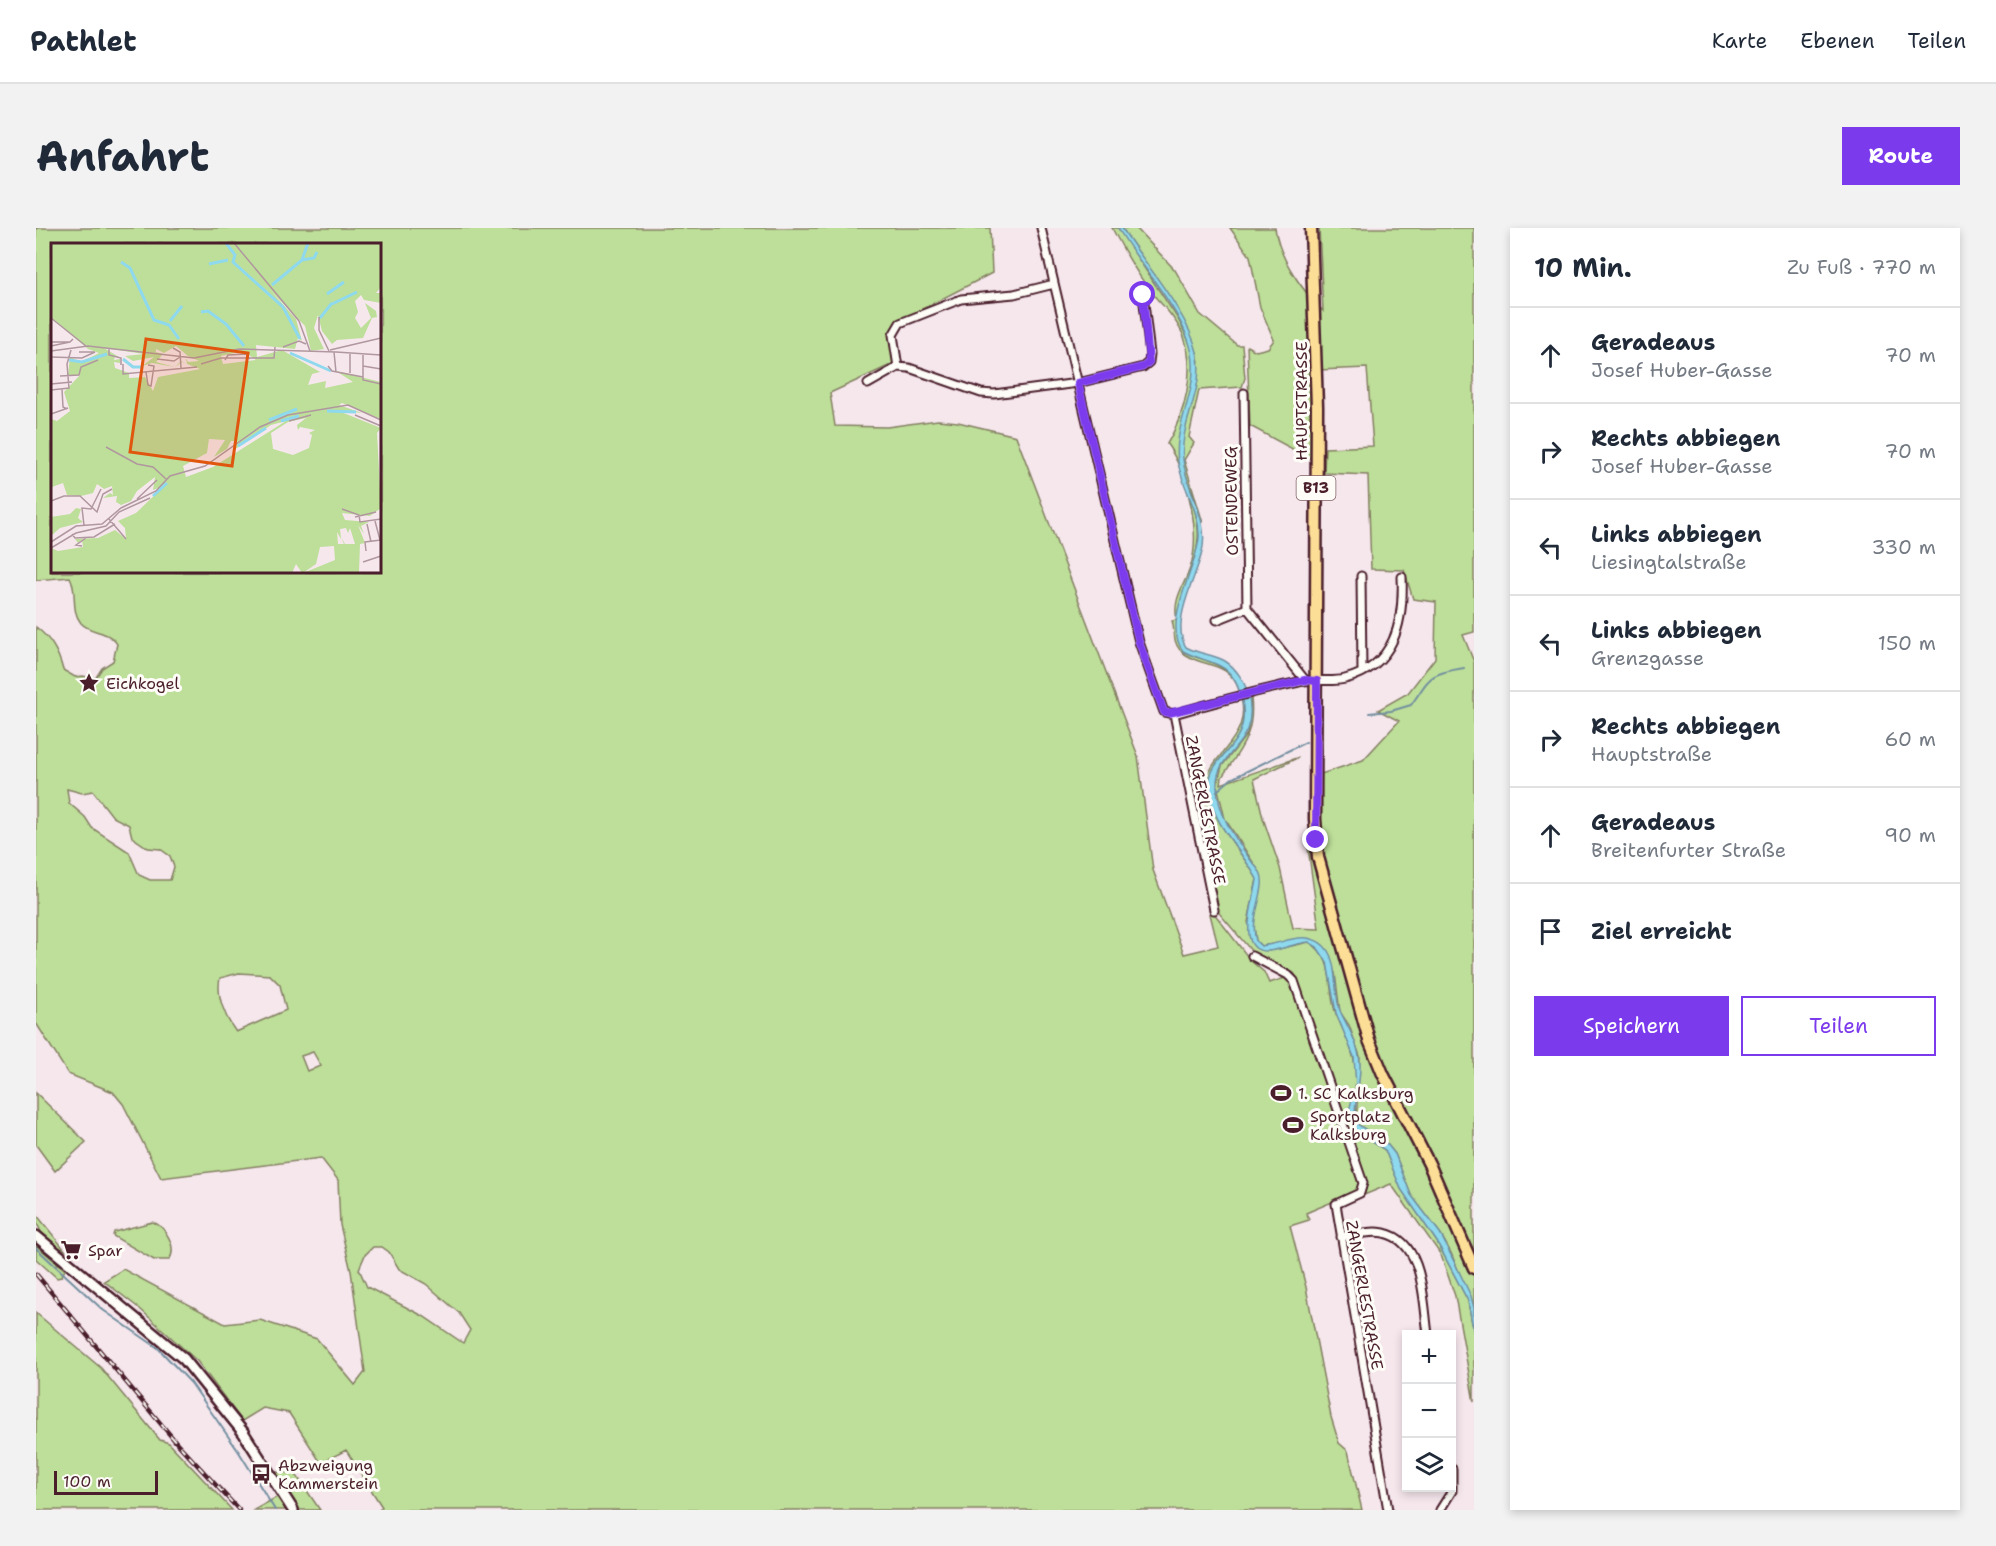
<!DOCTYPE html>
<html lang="de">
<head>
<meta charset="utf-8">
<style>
	:root { --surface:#fff; --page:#f2f2f3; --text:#1f2937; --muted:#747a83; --line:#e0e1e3; --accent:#7c3aed }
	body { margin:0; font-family:"Shantell Sans",sans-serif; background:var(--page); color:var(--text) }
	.controls { position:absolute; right:18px; bottom:18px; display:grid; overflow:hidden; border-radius:0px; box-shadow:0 3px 9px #0003 }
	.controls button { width:54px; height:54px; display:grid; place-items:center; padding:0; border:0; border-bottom:2px solid var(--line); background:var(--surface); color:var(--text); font:30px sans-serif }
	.scale { position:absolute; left:18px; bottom:15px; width:104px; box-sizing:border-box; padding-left:6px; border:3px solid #4a1f2b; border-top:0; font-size:16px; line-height:21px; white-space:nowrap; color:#4a1f2b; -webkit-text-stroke:4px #fdfcf7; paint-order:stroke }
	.stop { position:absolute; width:18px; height:18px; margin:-14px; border:4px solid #7c3aed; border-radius:50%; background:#fff }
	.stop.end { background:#7c3aed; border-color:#fff; box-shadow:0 2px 6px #0008 }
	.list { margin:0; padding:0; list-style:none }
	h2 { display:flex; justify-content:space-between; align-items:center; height:78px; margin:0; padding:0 24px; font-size:26px }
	h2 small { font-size:20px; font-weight:400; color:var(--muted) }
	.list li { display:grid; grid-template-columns:39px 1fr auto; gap:18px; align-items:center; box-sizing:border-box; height:96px; padding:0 24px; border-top:2px solid var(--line) }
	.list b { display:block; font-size:22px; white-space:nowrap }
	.list p { margin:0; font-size:20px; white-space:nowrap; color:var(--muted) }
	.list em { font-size:20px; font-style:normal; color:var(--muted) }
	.actions { display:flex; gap:12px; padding:18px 24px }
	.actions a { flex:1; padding:14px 0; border:2px solid var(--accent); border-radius:0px; text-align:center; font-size:21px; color:var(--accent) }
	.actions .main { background:var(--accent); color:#fff }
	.icon { flex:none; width:33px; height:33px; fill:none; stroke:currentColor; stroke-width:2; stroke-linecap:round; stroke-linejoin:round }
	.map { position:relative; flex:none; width:1438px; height:1282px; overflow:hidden; border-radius:0px }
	header { display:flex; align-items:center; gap:36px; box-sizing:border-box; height:84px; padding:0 30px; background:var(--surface); border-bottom:2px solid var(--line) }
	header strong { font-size:28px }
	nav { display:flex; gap:33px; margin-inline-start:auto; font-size:21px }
	.intro { display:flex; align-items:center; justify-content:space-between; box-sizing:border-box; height:144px; padding:0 36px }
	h1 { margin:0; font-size:42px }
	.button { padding:15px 27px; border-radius:0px; background:var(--accent); color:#fff; font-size:21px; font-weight:700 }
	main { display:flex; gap:36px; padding:0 36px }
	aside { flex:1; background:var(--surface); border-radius:0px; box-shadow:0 3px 9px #0003 }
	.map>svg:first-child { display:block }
	.green { fill:#bddf99; stroke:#847f62; stroke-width:1.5; fill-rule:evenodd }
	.water { fill:#8ed9ee; stroke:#738fa0; stroke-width:1.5 }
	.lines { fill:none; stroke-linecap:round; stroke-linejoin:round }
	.stream { stroke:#738fa0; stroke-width:2 }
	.minor-casing { stroke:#4a1f2b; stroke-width:11 }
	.secondary-casing { stroke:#4a1f2b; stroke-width:14 }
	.primary-casing { stroke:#4a1f2b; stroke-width:15 }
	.minor { stroke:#fdfcf7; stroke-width:7 }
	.secondary { stroke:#fdfcf7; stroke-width:9 }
	.primary { stroke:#fdde96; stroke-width:10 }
	.rail-casing { stroke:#4a1f2b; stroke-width:4.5 }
	.rail { stroke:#fdfcf7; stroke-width:2; stroke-dasharray:7; stroke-linecap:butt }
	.route { stroke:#7c3aed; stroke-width:8 }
	.labels { text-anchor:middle; stroke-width:6; stroke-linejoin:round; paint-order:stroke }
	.shield { fill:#fdfcf7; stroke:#806168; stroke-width:1.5 }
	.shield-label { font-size:15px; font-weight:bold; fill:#4a1f2b }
	.street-label { font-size:16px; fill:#4a1f2b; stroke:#fdfcf7 }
	.poi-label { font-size:16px; fill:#4a1f2b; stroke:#fdfcf7; text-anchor:start }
	.inset-river { fill:none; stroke:#8ed9ee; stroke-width:3 }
	.inset-road { fill:none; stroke:#b1979f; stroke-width:1.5 }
	.view { fill:#e0560e; fill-opacity:0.15; stroke:#e0560e; stroke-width:3 }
	.inset-edge { fill:none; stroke:#4a1f2b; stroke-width:3 }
</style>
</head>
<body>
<header>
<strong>Pathlet</strong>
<nav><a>Karte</a><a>Ebenen</a><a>Teilen</a></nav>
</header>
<div class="intro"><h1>Anfahrt</h1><a class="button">Route</a></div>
<main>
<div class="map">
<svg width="1438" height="1282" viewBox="0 0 1438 1282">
	<rect width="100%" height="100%" fill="#f6e7ed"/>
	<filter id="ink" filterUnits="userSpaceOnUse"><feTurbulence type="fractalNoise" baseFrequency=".0167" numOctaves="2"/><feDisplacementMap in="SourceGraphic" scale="12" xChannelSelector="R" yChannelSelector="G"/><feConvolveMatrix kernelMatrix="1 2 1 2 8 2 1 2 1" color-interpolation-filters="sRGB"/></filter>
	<g filter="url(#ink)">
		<path class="green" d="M0,0h954l2,45 -97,50 -5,10 5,30 -65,30 5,33 52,1 51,-7 20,2 58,14 122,320 15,114 31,84 34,-8 -8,-32 4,-1 37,48 13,11 5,11 16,-5 6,5 68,197 1,7 -4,5 -50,21 3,7 -19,6 16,61 25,130 8,26 9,8 14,59h-983l3,-3 -36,-57 -25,13 -32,-50 -26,-5 -21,13 -45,-60 -57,-52 -36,-28 19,-12 102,55 35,-4 57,19 38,46 10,-13 -14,-101 -11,-46 -2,-45 -17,-22 -160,20 -38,-74 -10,-12 -45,-18 -32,-51v-396c15,12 22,24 27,43l12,7 8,-1 12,3 7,-11 11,-7 4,-17c-8,-14 -26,-10 -36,-21 -11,-13 -3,-31 -11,-46l-34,3zM16,16h328v328h-328zM31,561l15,4 11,-2 20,26 16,8 3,12 16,11 12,1 10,7 4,11 -4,13h-20l-11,-5 -10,-23 -37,-24 -7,-11 -16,-14zM203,745l31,2 10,10 6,25 -50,22c-11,-15 -20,-36 -16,-54zM277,824l8,14 -14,5 -6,-15zM337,1019h9l7,5 10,17 27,15 33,29 11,17 -7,13 -40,-27 -56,-29 -8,-18 6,-14z
			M1076,0h6l60,91 21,43c-8,-46 -52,-94 -77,-134h14l39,42 25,44 37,31h5l3,33 -3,9 -43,3 -10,47 5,6 -10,17 19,63 -18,-51 -3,2c6,21 18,41 16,64 -2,41 -33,72 -15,113 12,7 26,9 38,16 11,6 17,17 20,29 13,52 -29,52 -32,90 -3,30 35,68 48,93l-9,43 7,24 19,4 35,-8c28,17 17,46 27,72 9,21 19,38 20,62 1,14 -6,26 -7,41l16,20 20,13 16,39 36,53 31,59 6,33v68l-19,-106 -14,-41 -50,-71 -32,13 7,-7v-9l-69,-203 -3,-5 -40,-19 -35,-41 -20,-97 9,-4c-1,-8 -6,-20 -4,-27 10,-37 51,-47 35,-95 -11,-32 -41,-21 -59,-40 -8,-9 -5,-21 -8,-29l5,-1c-5,-20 7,-34 13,-52 12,-35 -3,-95 -23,-124 18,-31 29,-72 17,-107 -5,-13 -18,-29 -27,-38 -17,-19 -33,-48 -45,-71z
			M1194,0h45c4,30 26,61 48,83l-4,-83h155v404l-11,3 11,27v646l-23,-55 -11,-20 -29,-38 -16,-41 -8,-10 -31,-21 4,-67 -11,-31 -9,-13 -5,-39 -11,-25 -24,-9 -39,7 -5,-5 -3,-22 8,-31 -1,-15 -35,-54 -8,-34 5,-19 25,-32 4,-36c4,36 -10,51 -29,79l-1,7 78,-27 -45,22 9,39 17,50 13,60 26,1 -12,-89 10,25 4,-91 42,-14 36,-39 -21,-11 30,-17 27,-35 1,-56 -23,-3 -9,-29 -33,-1 -3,-94 -44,-2 1,-25 48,-2 -6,-78 -49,2 -7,89 -61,-33 -3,-80 9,5 12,-3 6,-8 -14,-33 -10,-51z
			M0,865l50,49 -31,29 -19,-26z
			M0,986l29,36c-17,-5 -29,-20 -29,-36z
			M116,994c13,3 26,26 17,38h-15l-41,-24 1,-4z
			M0,1017l29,25 -4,7 -4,1 -21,-19z
			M0,1085l65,55 59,72 9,3 63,67h-196z
			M238,1244l21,1 25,37h-66l32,-18z"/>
		<path class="water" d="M1082,0h4c22,35 66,85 75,124 9,37 -18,71 -14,107 3,33 27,59 19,93 -6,26 -32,71 -16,95 12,7 27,7 39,14 11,7 20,21 23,33 13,52 -32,56 -31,91 0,28 17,52 33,74 3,5 9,10 11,15 6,16 -12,43 -5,67l5,5c15,-1 32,-10 46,-8 38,6 23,53 34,75 8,16 18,32 19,51 1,20 -8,42 -4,59l31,21 8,10 16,41 29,38 31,63 3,12v26l-6,-33 -31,-59 -36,-53 -16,-39 -28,-18 -6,-7 -2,-15 7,-23 -2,-30 -18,-44 -9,-51 -10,-15 -8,-5c-14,1 -27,8 -41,9 -35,2 -12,-56 -11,-72 -15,-29 -45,-55 -48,-88 -4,-37 43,-42 33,-90 -3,-13 -7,-24 -17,-32 -12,-9 -29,-10 -42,-18 -22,-29 14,-82 16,-114 1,-27 -17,-49 -21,-75 -5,-34 17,-65 15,-99 -2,-45 -53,-96 -75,-135z"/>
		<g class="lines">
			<path class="stream" d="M1333,485l22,-2 20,-6c20,-28 16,-31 53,-37
				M1181,563l14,-12 75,-37
				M0,1020l67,62 55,38 33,35 48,69 36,58"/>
			<g class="minor-casing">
				<path id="minor" d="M1005,0l98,414 25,70 10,2c41,-12 83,-23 125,-32 15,-4 30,1 46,-3 50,-13 59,-57 57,-102
					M1018,56l-40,10 -53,5 -61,24 -7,12 5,32 11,1 72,25 13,1 84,-11 65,-16 6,-5 1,-8 -7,-59
					M832,156l30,-17
					M1208,165l3,215 58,72
					M1325,348l1,96
					M1181,392l30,-12
					M1138,486l40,196
					M1216,728l36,19 6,6 69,202 -3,10 -24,11 52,306
					M1305,1009c14,-2 29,-7 43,-4 41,9 39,69 44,101
					M1404,1282l12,-19v-22"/>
			</g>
			<g class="secondary-casing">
				<path id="secondary" d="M0,1008l148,123 59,73 50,78"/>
			</g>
			<g class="primary-casing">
				<path id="primary" d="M1275,0l6,179 -2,412 3,38 51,183 14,34 46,90 45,104"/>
			</g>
			<use href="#minor" class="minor"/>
			<use href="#secondary" class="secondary"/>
			<use href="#primary" class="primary"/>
			<g class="rail-casing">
				<path id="rail" d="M0,1046l140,168 63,68"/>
			</g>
			<use href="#rail" class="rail"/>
		</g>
	</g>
	<g class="lines" filter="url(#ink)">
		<path class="route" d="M1107,67l6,67 -6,5 -65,16 61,259 25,70 5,1 136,-33 12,1 -1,159"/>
	</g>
	<defs>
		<g id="sight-bare" transform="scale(1.62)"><path d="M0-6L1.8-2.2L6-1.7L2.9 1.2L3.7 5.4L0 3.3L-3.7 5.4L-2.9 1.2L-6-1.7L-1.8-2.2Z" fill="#4a1f2b" stroke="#fdfcf7" stroke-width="2.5" paint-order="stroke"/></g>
		<g id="stadium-bare" transform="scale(1.62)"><path d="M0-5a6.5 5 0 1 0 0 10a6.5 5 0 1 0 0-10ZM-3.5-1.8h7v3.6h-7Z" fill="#4a1f2b" stroke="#fdfcf7" stroke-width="2.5" paint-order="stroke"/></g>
		<g id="supermarket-bare" transform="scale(1.62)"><path d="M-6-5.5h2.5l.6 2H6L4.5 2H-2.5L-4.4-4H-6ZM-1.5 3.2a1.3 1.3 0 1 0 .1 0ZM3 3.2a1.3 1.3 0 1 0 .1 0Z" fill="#4a1f2b" stroke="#fdfcf7" stroke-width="2.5" paint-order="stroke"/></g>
		<g id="bus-bare" transform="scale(1.62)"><path d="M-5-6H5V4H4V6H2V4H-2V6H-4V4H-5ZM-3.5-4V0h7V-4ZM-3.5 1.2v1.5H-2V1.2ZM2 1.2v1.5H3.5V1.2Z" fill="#4a1f2b" stroke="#fdfcf7" stroke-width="2.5" paint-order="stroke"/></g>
	</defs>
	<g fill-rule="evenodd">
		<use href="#sight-bare" x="53" y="455"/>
		<use href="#stadium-bare" x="1245" y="865"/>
		<use href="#stadium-bare" x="1257" y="897"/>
		<use href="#supermarket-bare" x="35" y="1022"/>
		<use href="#bus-bare" x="225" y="1246"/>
	</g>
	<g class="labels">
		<rect class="shield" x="1260.5" y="248" width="39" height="24" rx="4.5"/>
		<g class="shield-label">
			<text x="1280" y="265">B13</text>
		</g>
		<g class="street-label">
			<text transform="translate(1265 173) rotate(-90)" y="6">HAUPTSTRASSE</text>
			<text transform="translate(1195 273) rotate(-91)" y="6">OSTENDEWEG</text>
			<text transform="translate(1170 582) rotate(79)" y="6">ZANGERLESTRASSE</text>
			<text transform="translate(1329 1067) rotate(80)" y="6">ZANGERLESTRASSE</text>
		</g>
		<g class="poi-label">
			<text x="70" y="461">Eichkogel</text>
			<text x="1262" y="871">1. SC Kalksburg</text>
			<text x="1274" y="894">Sportplatz<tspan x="1274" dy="18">Kalksburg</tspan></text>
			<text x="52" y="1028">Spar</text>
			<text x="242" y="1243">Abzweigung<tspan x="242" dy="18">Kammerstein</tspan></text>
		</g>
	</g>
	<g transform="translate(15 15)">
		<rect width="330" height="330" fill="#f6e7ed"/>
		<path d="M0,0h330v44l-5,6h5v10l-17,-3 -3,-5 -6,6 3,11 -3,6 6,10 10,-10 -6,-15 11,8 1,6 -5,1 -9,20 -26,2 -5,4 -10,-13 -4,-16 -4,13 10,21 -13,2 -6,-25 -35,-36 26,29 6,22 -4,-3 -3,11 -39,-4 1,12 25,-7 38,22 -8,2 -4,11 18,-4 -1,7 28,-6 -17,-11 45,11v37l-39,-16 -3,2 23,8 -26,-3 45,18 -4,5 4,75 -11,8 -28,-3 3,7 24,2 -8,4 3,8 -6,-9 7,18 -5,1 -1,29h-57l-6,-9 -4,9h-241v-25l7,3 25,-4 -1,-7 -4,3 -3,-4 23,-1 17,-8 11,9 -1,-11 -7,-7 18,-8 28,-27 -11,4 2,-13 -18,14 -6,10 -10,4 -5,-3 1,-6 -14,2 7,-5 3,2 -1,-9 -8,3 -7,-5 -4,9 -12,3 -14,-1 -4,-12 -11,4 -1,16v-84l6,2 13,-10 -6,-19 16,-17h-12l2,-18 11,5 18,-9 -11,-4 -37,-31zM125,103l12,10 11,5 -11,1 -2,-4 1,6 -6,-3 -6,6 -19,-5 7,-8 -7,-2v-3l8,4zM53,105l40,6 -19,2 8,5 21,-4 -12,9h-8zM192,108l13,9 -33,4 -2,-8zM64,113l6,2 14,10 17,-5 23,4 7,-5 18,7 -42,8 -5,14 -8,-14 -16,1v-5l-14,-5 -1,-6 6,1v-4l-6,1zM255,175l-9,7 1,5 2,-3 15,3 -6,3 3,2 -3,13 -16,7 -20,-6 -2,-16 17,-11zM235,178l-73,46 -27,10 -3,-11 24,-13 2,-14 16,1 -11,17 13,-8 4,-8h6l-3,9 37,-25zM295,285l2,5 2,-5 5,16h-10l-4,-7 3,7h-6l-1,-12 4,7 -1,-10zM283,303l1,14 -32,13 13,-9 4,-17zM25,265l5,1 -3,9 5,4 -23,6 -9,8v-19l19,-3z" fill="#bddf99" fill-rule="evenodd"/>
		<path class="inset-river" d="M175,0l9,12 -2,7 50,45 17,32M251,17l12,-2 3,-6M70,19l9,6 24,52 15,5 10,14M158,21l19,-4M221,42l30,-25 6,-17M276,51l17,-12M281,61l25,-12M150,69l7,-1 18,13 18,22M269,75l12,-15M119,78l12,-15M239,110l41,18M72,116l10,8h9M18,117l13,2 25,-8M276,168l29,1M218,177l28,-11M230,178l18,-5M187,203l28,-18M102,253l14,-13"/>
		<path class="inset-road" d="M183,0l65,78 11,30M268,74v13l10,21M0,75l35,28M0,99h19l3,-3M0,103l19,-4M232,104l16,-6 7,3M122,105l7,4 1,16M58,106v6l12,3v7M279,107l51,-12M0,108l37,-5 106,12 45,-9 97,3M283,109l2,20M285,109l45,3M312,112v25l18,4M0,114l31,1 13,-6h-16M106,116l17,2 6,-4M174,117l3,-5 18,-1 4,5M72,121v10l74,-7M150,121l20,-6h53l1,-11M277,123l4,5 31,6M312,123l18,3M95,129l2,13 3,1 3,-20 -6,-1M299,130v-19M9,133l19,-1 2,-8 17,-7M0,141l21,-2M11,146l1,18 4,2M0,147l18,-2 -2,-24 4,-14M0,171l17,-6M304,172l26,11M238,178l22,-6M55,204l31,17 16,3 13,12M86,256l20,-19M0,258l13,-5h16l17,16 6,-18 9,-5M291,266l17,6 1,7 21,-3M304,274l21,-5M58,276l17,20M324,278l5,19M316,281l4,18M33,282l-2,-17 9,1 10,-20M21,291l3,4 19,-1 21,-13M0,299l25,-16 26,-2 19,-16 35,-17 14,-15 35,-10 55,-39 28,-12 60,-10 33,15M31,303l-6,-1 10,-7M0,305l25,-15 30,-7 13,-14 31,-14M315,308l-1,-9 16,-2M312,319l18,-6"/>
		<path class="view" d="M95,96l102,14 -16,113 -102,-14z"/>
		<rect width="330" height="330" class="inset-edge"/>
	</g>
</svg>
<div class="controls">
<button>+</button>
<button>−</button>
<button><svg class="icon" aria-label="layers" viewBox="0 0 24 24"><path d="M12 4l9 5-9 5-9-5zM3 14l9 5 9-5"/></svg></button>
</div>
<div class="scale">100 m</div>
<div class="stop" style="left:1107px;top:67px"></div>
<div class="stop end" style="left:1280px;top:612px"></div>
</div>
<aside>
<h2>10 Min.<small>Zu Fuß · 770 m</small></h2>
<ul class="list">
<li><svg class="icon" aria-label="ahead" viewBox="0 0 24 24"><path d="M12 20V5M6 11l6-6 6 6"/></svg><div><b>Geradeaus</b><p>Josef Huber-Gasse</p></div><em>70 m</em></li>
<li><svg class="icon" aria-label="right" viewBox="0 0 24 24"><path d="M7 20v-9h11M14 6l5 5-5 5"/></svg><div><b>Rechts abbiegen</b><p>Josef Huber-Gasse</p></div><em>70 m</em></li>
<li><svg class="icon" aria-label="left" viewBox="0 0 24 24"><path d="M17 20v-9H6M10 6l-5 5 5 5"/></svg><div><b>Links abbiegen</b><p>Liesingtalstraße</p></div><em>330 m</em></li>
<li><svg class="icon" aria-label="left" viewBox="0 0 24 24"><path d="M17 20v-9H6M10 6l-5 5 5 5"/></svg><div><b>Links abbiegen</b><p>Grenzgasse</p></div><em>150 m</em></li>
<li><svg class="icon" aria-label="right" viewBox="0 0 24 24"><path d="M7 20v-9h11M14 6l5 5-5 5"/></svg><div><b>Rechts abbiegen</b><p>Hauptstraße</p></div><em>60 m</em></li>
<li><svg class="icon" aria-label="ahead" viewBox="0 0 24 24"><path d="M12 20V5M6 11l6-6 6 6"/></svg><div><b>Geradeaus</b><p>Breitenfurter Straße</p></div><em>90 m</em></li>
<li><svg class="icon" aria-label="arrive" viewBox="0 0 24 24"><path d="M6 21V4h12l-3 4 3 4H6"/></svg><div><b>Ziel erreicht</b></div></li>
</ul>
<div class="actions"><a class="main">Speichern</a><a>Teilen</a></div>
</aside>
</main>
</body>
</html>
